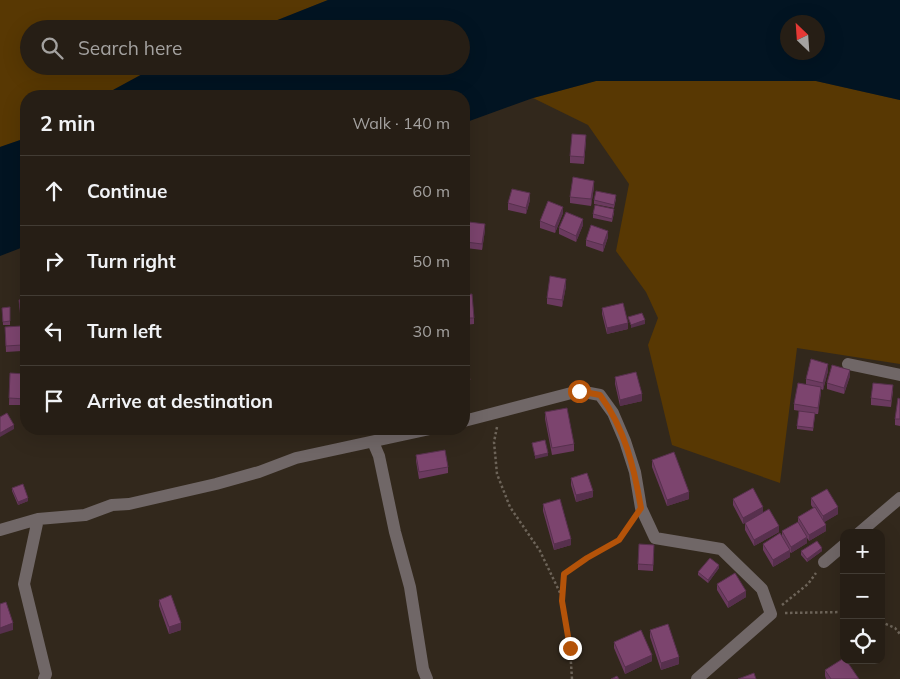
<!DOCTYPE html>
<html lang="en">
<head>
<meta charset="utf-8">
<style>
	:root { --surface:#261e15; --page:#2e271e; --text:#f1f3f6; --muted:#a4a2a0; --line:#423c34 }
	body { margin:0; font-family:Mulish,sans-serif; background:var(--page); color:var(--text) }
	.controls { position:absolute; right:15px; bottom:15px; display:grid; overflow:hidden; border-radius:10px; box-shadow:0 5px 20px #0002 }
	.controls button { width:45px; height:45px; display:grid; place-items:center; padding:0; border:0; border-bottom:1px solid var(--line); background:var(--surface); color:var(--text); font:25px sans-serif }
	.compass { position:absolute; left:780px; top:15px; width:45px; height:45px; border-radius:50%; background:var(--surface); box-shadow:0 5px 20px #0002; rotate:335deg }
	.stop { position:absolute; width:15px; height:15px; margin:-11px; border:4px solid #b45309; border-radius:50%; background:#fff }
	.stop.end { background:#b45309; border-color:#fff; box-shadow:0 1px 5px #0008 }
	.list { margin:0; padding:0; list-style:none }
	h2 { display:flex; justify-content:space-between; align-items:center; height:65px; margin:0; padding:0 20px; font-size:21px }
	h2 small { font-size:16px; font-weight:400; color:var(--muted) }
	.list li { display:grid; grid-template-columns:32px 1fr auto; gap:15px; align-items:center; box-sizing:border-box; height:70px; padding:0 20px; border-top:1px solid var(--line) }
	.list b { display:block; font-size:19px; white-space:nowrap }
	.list em { font-size:16px; font-style:normal; color:var(--muted) }
	.icon { flex:none; width:28px; height:28px; fill:none; stroke:currentColor; stroke-width:2; stroke-linecap:round; stroke-linejoin:round }
	.map { position:relative; flex:none; width:900px; height:679px; overflow:hidden }
	.search { position:absolute; background:var(--surface); box-shadow:0 5px 20px #0002; left:20px; top:20px; width:450px; height:55px; display:flex; align-items:center; gap:12px; box-sizing:border-box; padding:0 18px; border-radius:28px; color:var(--muted); font-size:19px }
	.panel { position:absolute; background:var(--surface); box-shadow:0 5px 20px #0002; left:20px; top:90px; width:450px; height:345px; border-radius:20px }
	.map>svg:first-child { display:block }
	.green { fill:#583803 }
	.water { fill:#021422; fill-rule:evenodd }
	.lines { fill:none; stroke-linecap:round; stroke-linejoin:round }
	.path { stroke:#6d6459; stroke-width:2.5; stroke-dasharray:2.5 2.5; stroke-linecap:butt }
	.minor { stroke:#706767; stroke-width:12 }
	.wall { fill:#6b3a5f }
	.shaded-wall { fill:#57304d }
	.building { fill:#7c446e; stroke:#57304d }
	.route { stroke:#b45309; stroke-width:6 }
</style>
</head>
<body>
<div class="map">
<svg width="900" height="679" viewBox="0 0 900 679">
	<rect width="100%" height="100%" fill="#32281c"/>
	<path class="green" d="M0,0h328l-73,29h-226v37h130l-11,5 -46,25h-76v42l-26,9z
		M596,81h220l84,19v264l-103,-16 -17,135 -108,-38 -24,-100 10,-27 -12,-26 -30,-41 13,-67 -41,-59 -55,-27z"/>
	<path class="water" d="M328,0h572v100l-84,-19h-220l-63,17 -69,25v-27h-362l46,-25 11,-5h302v-37h-206zM788,22h30v30h-30z
		M26,138v108l-26,10v-109z"/>
	<g class="lines">
		<path class="path" d="M497,427l-3,15 3,32 13,33 30,44 22,46
			M782,605l26,-21 8,-11
			M785,613l59,-1
			M881,622l14,6 5,6
			M572,679l-2,-31 -8,-47 2,-27 23,-16 32,-18 13,-19"/>
		<path class="minor" d="M848,364l52,11
			M464,421l115,-30 21,4 13,18 12,28 10,31 6,36 14,30 66,11 41,40 9,25 -74,65
			M373,442l6,14 16,76 15,55 13,82 4,10
			M38,519l-14,65 22,90 -2,5
			M0,530l38,-11 47,-4 27,-10 17,-1 87,-20 43,-12 37,-14 134,-29
			M859,533l41,-35
			M824,562l20,-17"/>
	</g>
	<path class="wall" d="M586,141l-2,23 -14,-1v-7z
		M594,187l-3,19 -21,-3v-6z
		M616,199l-2,9 -20,-4v-4z
		M530,200l-4,14 -18,-4v-7z
		M563,213l-8,20 -15,-5v-7z
		M614,213l-2,9 -19,-4v-4z
		M583,225l-7,17 -17,-8v-6z
		M485,230l-3,20 -16,-2v-6z
		M608,237l-5,15 -17,-6v-6z
		M566,286l-4,21 -15,-3v-6z
		M464,295l10,23v6l-10,1z
		M26,299v22h-5l-2,-21z
		M10,307v18h-7l-1,-17z
		M602,308l26,21 -21,5 -5,-20z
		M22,326v25l-16,1 -1,-25z
		M464,364l6,16v3l-6,1z
		M828,371l-5,19 -2,-1 -3,25h-3l-2,17 -16,-2v-3l3,-15 -6,-1v-6l12,-20v-5z
		M10,373l16,1v31h-17z
		M850,376l-6,18 -17,-5v-6z
		M615,377l27,24 -22,5 -5,-22z
		M893,391l-2,16 -20,-2v-7z
		M900,399v27l-5,-1v-6z
		M545,412l29,32v7l-22,4 -7,-36z
		M416,455l32,12v6l-29,6 -3,-18z
		M652,460l37,39 -22,7 -15,-39z
		M571,478l22,19 -17,5 -5,-17z
		M12,488l16,13 -10,4 -6,-14z
		M811,498l27,16 -14,8 2,9 -17,10 -2,-3v5l-16,10 -1,-1v5l-17,10 -10,-17v-6l19,-8v-5l16,-9v-5l15,-9 -2,-3z
		M733,499l30,13 16,20 -25,14 -9,-16v-7l5,-3 -7,4 -10,-19z
		M543,504l28,41 -17,5 -11,-39z
		M654,551l-1,20 -15,-1v-6z
		M801,551h21l-15,11 -6,-7z
		M719,568l-11,15 -10,-8v-3z
		M717,584l29,13 -18,11 -11,-18z
		M159,600l22,30 -12,4 -10,-28z
		M650,630l29,34 -18,6 -11,-33z
		M614,642l38,19 -27,13 -11,-26z
		M825,670l34,9h-33l-1,-3z"/>
	<path class="shaded-wall" d="M594,181v6l-3,19v-7z
		M530,193v7l-4,14v-6z
		M563,207v6l-8,20v-6z
		M583,219v6l-7,17v-6z
		M485,224v6l-3,20v-6z
		M608,231v6l-5,15v-7z
		M566,279v7l-4,21v-7z
		M645,320v4l-14,4v-3z
		M628,323v6l-21,5v-6z
		M828,364v7l-5,19v-7z
		M850,370v6l-6,18v-6z
		M821,387v7l-3,20v-6z
		M642,394v7l-22,5v-6z
		M14,425v4l-14,8v-4z
		M548,453v3l-13,3v-3z
		M593,491v6l-17,5v-7z
		M689,492v7l-22,7v-6z
		M28,498v3l-10,4v-3z
		M763,507v6l-20,11v-6z
		M838,507v7l-15,9v-7z
		M826,525v6l-17,10v-6z
		M779,526v6l-25,14v-6z
		M807,537v6l-16,10v-6z
		M571,539v6l-17,5v-6z
		M822,548v3l-15,11v-3z
		M790,550v7l-17,10v-7z
		M719,565v3l-11,15v-3z
		M746,591v6l-18,11v-6z
		M13,623v7l-13,4v-6z
		M181,623v7l-12,4v-7z
		M652,655v6l-27,13v-7z
		M679,657v7l-18,6v-7z"/>
	<path class="building" d="M572,134l14,1 -2,22 -14,-1z
		M573,177l21,4 -3,18 -21,-2z
		M512,189l18,4 -4,15 -18,-5z
		M596,191l20,4 -2,10 -20,-5z
		M548,201l15,6 -8,20 -15,-6z
		M595,205l19,4 -2,10 -19,-5z
		M566,212l17,7 -7,17 -17,-8z
		M469,222l16,2 -3,20 -16,-2z
		M591,225l17,6 -5,14 -17,-5z
		M550,276l16,3 -4,21 -15,-2z
		M472,294l2,24h-10v-23z
		M26,299v18l-5,1 -2,-18z
		M623,303l5,20 -21,5 -5,-20z
		M10,307v14l-7,1 -1,-14z
		M642,313l3,7 -14,5 -3,-8z
		M22,326v19l-16,1 -1,-19z
		M811,359l17,5 -5,19 -17,-4z
		M466,363l4,17 -6,1v-17z
		M832,365l18,5 -6,18 -17,-5z
		M636,372l6,22 -22,6 -5,-23z
		M10,373l16,1v25l-17,-1z
		M798,383l23,4 -3,21 -24,-4z
		M873,383l20,2 -2,16 -20,-3z
		M898,398l2,1v20h-5z
		M567,408l7,36 -22,4 -7,-36z
		M799,411l16,2 -2,15 -16,-2z
		M7,413l7,12 -14,8v-16z
		M545,440l3,13 -13,3 -3,-13z
		M445,450l3,17 -29,5 -3,-17z
		M674,452l15,40 -22,8 -15,-40z
		M587,473l6,18 -17,4 -5,-17z
		M23,484l5,14 -10,4 -6,-14z
		M753,488l10,19 -20,11 -10,-19z
		M827,489l11,18 -15,9 -12,-18z
		M560,499l11,40 -17,5 -11,-40z
		M815,507l11,18 -17,10 -11,-18z
		M769,509l10,17 -25,14 -9,-17z
		M798,522l9,15 -16,10 -9,-16z
		M780,533l10,17 -17,10 -10,-16z
		M817,541l5,7 -15,11 -6,-8z
		M639,544l15,1 -1,20 -15,-1z
		M710,558l9,7 -11,15 -10,-8z
		M735,573l11,18 -18,11 -11,-18z
		M171,595l10,28 -12,4 -10,-27z
		M6,602l7,21 -13,5v-24z
		M668,624l11,33 -18,6 -11,-33z
		M641,630l11,25 -27,12 -11,-25z
		M844,658v2h2l13,19h-28l-6,-9z
		M754,673l2,6h-18z
		M617,676l2,3h-8z"/>
	<g class="lines">
		<path class="route" d="M570,648l-8,-47 2,-27 23,-16 32,-18 22,-32c-7,-41 -16,-79 -41,-113l-21,-4"/>
	</g>
</svg>
<div class="controls">
<button>+</button>
<button>−</button>
<button><svg class="icon" aria-label="locate" viewBox="0 0 24 24"><circle cx="12" cy="12" r="6"/><path d="M12 2v4M12 18v4M2 12h4M18 12h4"/></svg></button>
</div>
<svg class="compass" viewBox="-18 -18 36 36"><path d="M0-13l5 13h-10z" fill="#e53935"/><path d="M0 13l5-13h-10z" fill="#a4a2a0"/></svg>
<div class="stop" style="left:579px;top:391px"></div>
<div class="stop end" style="left:570px;top:648px"></div>
<div class="search"><svg class="icon" aria-label="search" viewBox="0 0 24 24"><circle cx="10" cy="10" r="6"/><path d="M15 15l6 6"/></svg>Search here</div>
<section class="panel">
<h2>2 min<small>Walk · 140 m</small></h2>
<ul class="list">
<li><svg class="icon" aria-label="ahead" viewBox="0 0 24 24"><path d="M12 20V5M6 11l6-6 6 6"/></svg><div><b>Continue</b></div><em>60 m</em></li>
<li><svg class="icon" aria-label="right" viewBox="0 0 24 24"><path d="M7 20v-9h11M14 6l5 5-5 5"/></svg><div><b>Turn right</b></div><em>50 m</em></li>
<li><svg class="icon" aria-label="left" viewBox="0 0 24 24"><path d="M17 20v-9H6M10 6l-5 5 5 5"/></svg><div><b>Turn left</b></div><em>30 m</em></li>
<li><svg class="icon" aria-label="arrive" viewBox="0 0 24 24"><path d="M6 21V4h12l-3 4 3 4H6"/></svg><div><b>Arrive at destination</b></div></li>
</ul>
</section>
</div>
</body>
</html>
